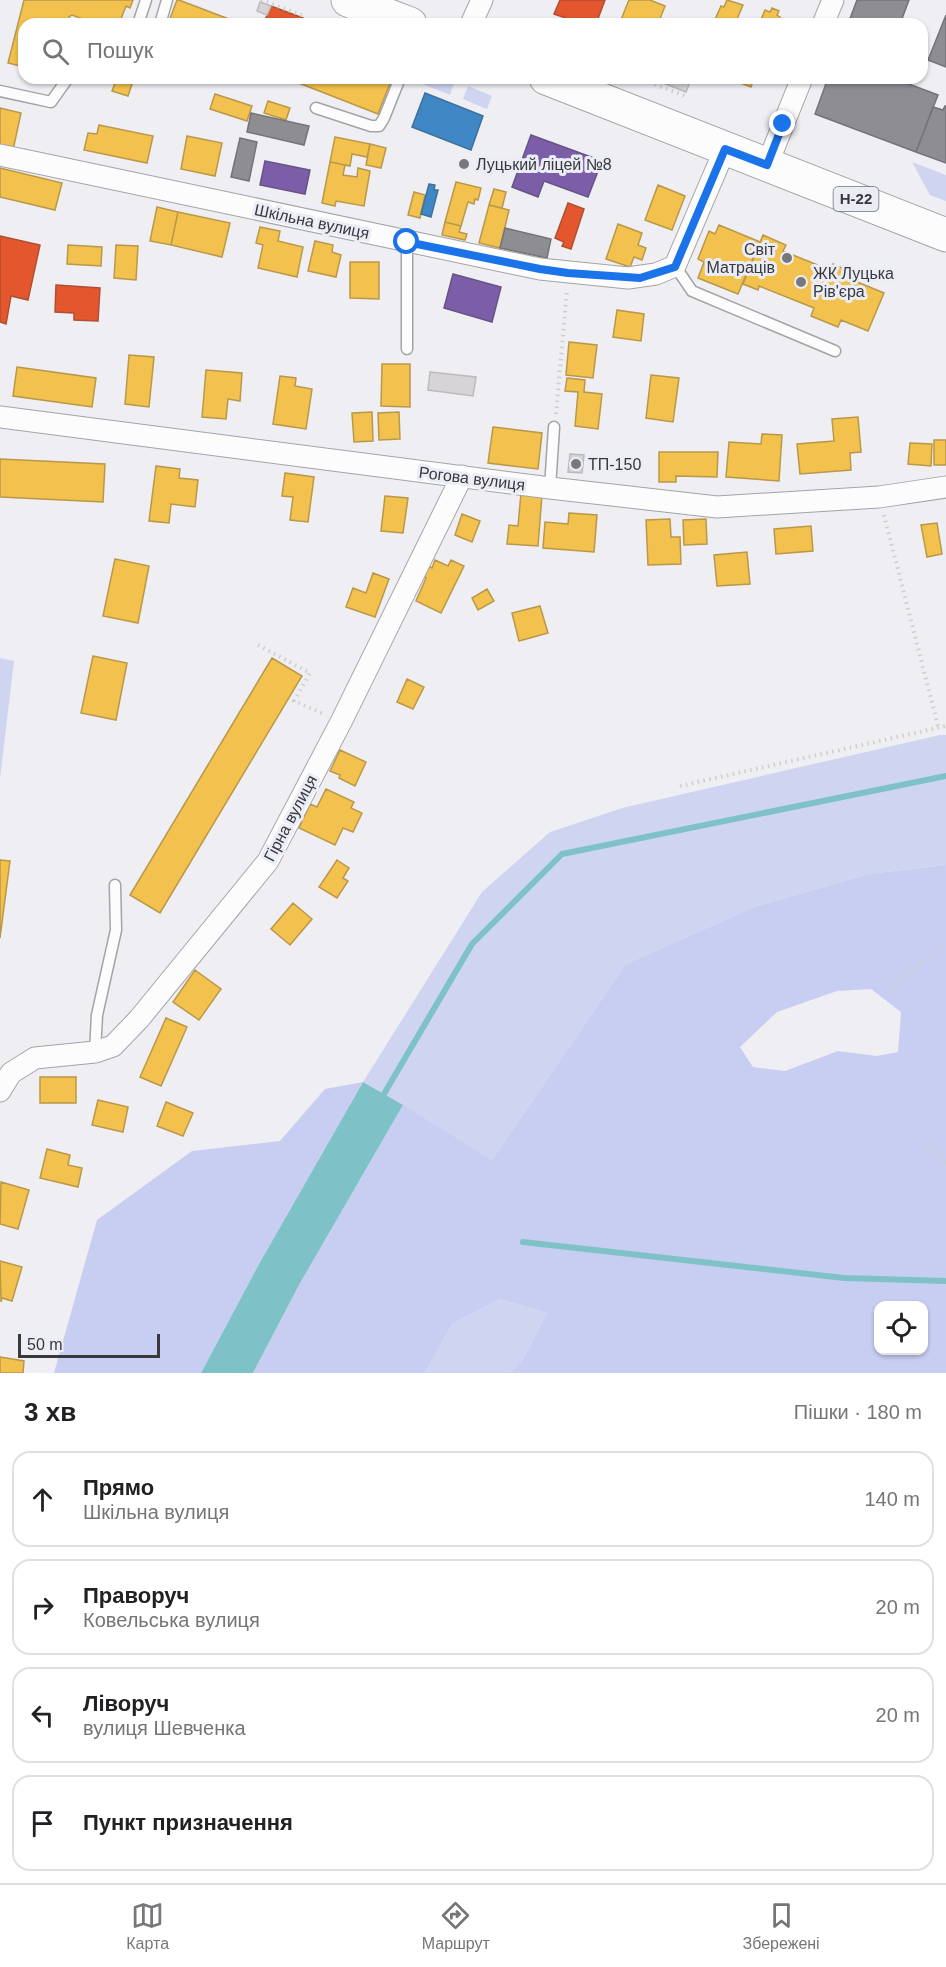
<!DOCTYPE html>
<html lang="uk">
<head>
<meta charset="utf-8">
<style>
	:root { --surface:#fff; --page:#f2f2f2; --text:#202124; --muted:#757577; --line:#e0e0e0; --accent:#78787c }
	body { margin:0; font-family:Arial,sans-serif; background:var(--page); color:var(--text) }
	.controls { position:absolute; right:18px; bottom:18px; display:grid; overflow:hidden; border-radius:12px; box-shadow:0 2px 4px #0004 }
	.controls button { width:54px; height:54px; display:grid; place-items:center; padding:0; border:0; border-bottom:2px solid var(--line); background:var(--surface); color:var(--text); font:30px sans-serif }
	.scale { position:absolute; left:18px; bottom:15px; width:142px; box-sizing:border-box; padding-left:6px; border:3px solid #38393c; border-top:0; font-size:16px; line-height:21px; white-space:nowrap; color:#38393c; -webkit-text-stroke:4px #ebedf6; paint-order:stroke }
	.stop { position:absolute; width:18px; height:18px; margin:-14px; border:4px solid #1a73e8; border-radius:50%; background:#fff }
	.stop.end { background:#1a73e8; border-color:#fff; box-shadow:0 2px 6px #0008 }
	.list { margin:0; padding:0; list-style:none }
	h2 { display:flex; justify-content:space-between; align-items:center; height:78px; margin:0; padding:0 24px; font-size:26px }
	h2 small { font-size:20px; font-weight:400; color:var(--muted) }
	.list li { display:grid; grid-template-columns:39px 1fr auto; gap:18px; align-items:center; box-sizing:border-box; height:96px; margin:0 12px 12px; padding:0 12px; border:2px solid var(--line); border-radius:18px }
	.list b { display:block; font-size:22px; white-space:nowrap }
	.list p { margin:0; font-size:20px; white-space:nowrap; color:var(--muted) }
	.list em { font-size:20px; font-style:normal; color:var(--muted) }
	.icon { flex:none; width:33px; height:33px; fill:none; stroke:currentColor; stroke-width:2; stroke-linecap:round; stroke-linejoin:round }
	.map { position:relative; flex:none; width:946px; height:1373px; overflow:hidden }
	.search { position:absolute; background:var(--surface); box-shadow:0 2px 4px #0004; left:18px; right:18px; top:18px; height:66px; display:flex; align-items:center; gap:15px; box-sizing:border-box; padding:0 21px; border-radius:18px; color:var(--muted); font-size:22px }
	.sheet { height:510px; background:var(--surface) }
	nav { display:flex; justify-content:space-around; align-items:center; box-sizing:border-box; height:84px; border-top:2px solid var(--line); background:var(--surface); font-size:16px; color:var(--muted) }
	nav a { display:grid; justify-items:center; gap:3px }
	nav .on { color:var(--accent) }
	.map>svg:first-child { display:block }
	.green { fill:#cfd5f1 }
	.forest { fill:#c8cef2; fill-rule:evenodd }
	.water { fill:#7ec2c8 }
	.homes { fill:#f2c14e; stroke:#ba9849; stroke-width:1.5 }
	.shops { fill:#e4572e; stroke:#b04e32; stroke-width:1.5 }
	.offices { fill:#7b5ea7; stroke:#675387; stroke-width:1.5 }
	.schools { fill:#3f88c5; stroke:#3d709c; stroke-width:1.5 }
	.industry { fill:#8d8d92; stroke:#747478; stroke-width:1.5 }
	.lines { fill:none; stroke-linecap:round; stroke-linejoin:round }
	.stream { stroke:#7ec2c8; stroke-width:6 }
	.building { fill:#d6d4d6; stroke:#bcbabb; stroke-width:1.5 }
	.lane-casing { stroke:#a4a4a8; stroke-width:13 }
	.street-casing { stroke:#a4a4a8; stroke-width:23 }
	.primary-casing { stroke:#a4a4a8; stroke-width:35 }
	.path { stroke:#cececf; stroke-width:4; stroke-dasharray:1.5 4.5; stroke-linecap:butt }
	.lane { stroke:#fcfcfd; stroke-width:10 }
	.street { stroke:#fcfcfd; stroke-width:21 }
	.primary { stroke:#fcfcfd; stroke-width:33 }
	.route { stroke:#1a73e8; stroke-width:8 }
	.poi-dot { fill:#78787c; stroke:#ebedf6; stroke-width:2 }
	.labels { text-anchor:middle; stroke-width:6; stroke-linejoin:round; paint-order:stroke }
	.shield { fill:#ebedf6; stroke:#6e6f74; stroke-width:1.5 }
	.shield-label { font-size:15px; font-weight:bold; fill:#38393c }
	.poi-label { font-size:16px; fill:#38393c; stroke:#ebedf6; text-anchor:start }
	.street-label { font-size:16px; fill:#38393c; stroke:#ebedf6 }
</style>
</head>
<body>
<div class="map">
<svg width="946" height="1373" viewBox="0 0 946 1373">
	<rect width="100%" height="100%" fill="#eeeef3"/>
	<path class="green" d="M407,78h41l7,3 -5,14z
		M468,86l24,10 -5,13 -24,-10z
		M912,162l34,13v26l-16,-6z
		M0,658l14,3 -14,118z
		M940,735h6v130l-78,9 -114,33 -128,57 -134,196 -129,-78 119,-190 68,-60 72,-24z
		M500,1299l47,14 -25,48 -13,12h-84l27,-49z"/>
	<path class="forest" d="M946,865v508h-437l13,-12 25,-48 -47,-14 -48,25 -27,49h-172l46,-88 104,-180 89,55 134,-196 128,-57 114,-33zM871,989l30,23 -3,40 -21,4 -39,-5 -53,20 -32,-4 -13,-20 37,-35 60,-21zM878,1306h46v44h-46z
		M363,1082l-104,182 -58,109h-147l43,-153 95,-69 88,-10 45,-52z"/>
	<path class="water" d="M363,1082l40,23 -104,180 -46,88h-52l58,-109z"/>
	<path class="homes" d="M24,0h109l-3,8 -4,-2 -7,18h-23l-24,-9 -3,2 -2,7h-43v43l-16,-4z
		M177,0h2l63,24h-74z
		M629,0h21l15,6 -7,18h-33l-5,-2z
		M727,0l16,5 -8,19h-22l8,-18 3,1z
		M772,8l7,3 -2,4 3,2 -3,7h-18l6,-14 5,2z
		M117,78h17l-6,18 -16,-5z
		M286,78h106l-14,36z
		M736,78h18l-3,9 -16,-6z
		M215,94l37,12 -5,15 -37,-12z
		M268,101l22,7 -4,12 -22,-7z
		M0,108l21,5 -8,37 -13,-3z
		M99,125l54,11 -6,27 -63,-13 4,-17 9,1z
		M187,136l35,7 -7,33 -34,-7z
		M335,137l35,7 -3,13 -15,-3 -2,12 -20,-4z
		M370,144l16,4 -5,20 -15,-3z
		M330,162l15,3 -2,10 14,2 1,-9 12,3 -6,35 -28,-5 -1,5 -13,-3z
		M0,168l62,15 -7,27 -55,-13z
		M456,182l25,6 -3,12 -3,-1 -1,5 -6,-2 -7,24 -16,-4z
		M658,185l27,11 -13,34 -27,-10z
		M494,189l12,3 -4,16 -13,-3z
		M414,192l11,3 -5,23 -12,-3z
		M489,205l20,5 -9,38 -21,-5z
		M157,207l21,5 -7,33 -21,-4z
		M178,212l52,11 -8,34 -51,-12z
		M445,222l16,4 -2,6 8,2 -2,6 -23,-5z
		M618,224l24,9 -4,12 8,3 -4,12 -8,-3 -4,10 -24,-8z
		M719,225l41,17 -22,52 -40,-16 6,-16 -6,-3 11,-28 6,3z
		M260,227l20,4 -2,10 25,6 -6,30 -39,-9 5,-23 -7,-2z
		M763,235l23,10 -3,6 47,19 3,-6 25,11 -3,6 29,12 -16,38 -27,-11 -3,7 -27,-11 3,-8 -55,-22 -1,4 -15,-6z
		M315,241l18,4 -1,7 9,3 -5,22 -28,-6z
		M68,245l34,2 -1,19 -34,-2z
		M116,245l22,1 -2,34 -22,-2z
		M350,262h29v37l-29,-1z
		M617,310l27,4 -3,27 -28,-4z
		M569,342l28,3 -4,33 -27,-3z
		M129,355l25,2 -5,50 -24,-3z
		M382,364h28v43l-29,-1z
		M17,367l79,11 -4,29 -79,-11z
		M206,370l36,3 -2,28 -12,-2 -2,20 -24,-2z
		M651,375l28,3 -6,44 -27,-4z
		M280,376l16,2 -1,8 17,3 -6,40 -33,-5z
		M567,378l18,2 -1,12 18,2 -4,35 -23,-3 3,-34 -13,-1z
		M372,412l1,29 -19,1 -2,-29z
		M399,412l1,27 -21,1 -1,-27z
		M858,417l3,35 -11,1 1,17 -51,4 -3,-30 37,-3 -2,-22z
		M493,427l49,6 -4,36 -50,-6z
		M762,434l20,1 -3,46 -53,-4 3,-35 32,2z
		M934,440h12v25h-12z
		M910,443l22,1 -1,22 -23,-2z
		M659,452h59l-1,25 -41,-1v6h-17z
		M0,459l105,5 -2,38 -103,-5z
		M156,466l24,3 -1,9 19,2 -3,27 -24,-3 -2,19 -20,-2z
		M285,473l29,4 -6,45 -18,-2 3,-23 -11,-1z
		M521,493l21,2 -4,51 -31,-2 2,-19 9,1z
		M385,496l23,2 -5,35 -22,-2z
		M569,513l28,2 -3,37 -51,-4 2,-26 23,2z
		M462,514l18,7 -8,21 -17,-7z
		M670,519l1,18h9l1,27 -33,1 -2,-45z
		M706,519l1,25 -23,1 -1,-25z
		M937,523l5,31 -15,3 -6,-32z
		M811,526l2,25 -37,3 -2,-25z
		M747,552l3,32 -33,2 -3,-31z
		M115,559l34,7 -11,57 -35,-7z
		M435,560l13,6 3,-6 13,6 -23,47 -25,-12 10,-23 -5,-2 5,-11 6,3z
		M373,573l16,6 -14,38 -29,-10 7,-19 13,5z
		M487,589l7,12 -16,9 -6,-12z
		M540,606l8,27 -29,8 -7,-28z
		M93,656l34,7 -11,57 -35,-7z
		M272,658l30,18 -142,237 -30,-18z
		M407,679l17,8 -11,22 -16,-7z
		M340,750l26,12 -11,24 -16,-8 1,-3 -10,-4z
		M326,789l28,13 -3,6 11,5 -9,19 -10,-4 -8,17 -36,-17 11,-24 7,3z
		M0,860l10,1 -10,77z
		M337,860l12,8 -6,10 5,3 -11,17 -18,-11z
		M293,903l19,16 -22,26 -19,-16z
		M195,970l26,19 -22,31 -26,-18z
		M166,1018l21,9 -26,59 -21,-9z
		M40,1077h36v26h-36z
		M98,1100l30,7 -5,25 -31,-7z
		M166,1102l27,11 -10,23 -26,-10z
		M47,1149l23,6 -2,10 14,3 -4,19 -38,-9z
		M1,1182l28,8 -11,39 -18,-5z
		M0,1261l22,6 -10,34 -10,-3 -1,4z
		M0,1357l24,4 -1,12h-23z"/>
	<path class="shops" d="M560,0h45l-9,24h-13l-29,-10z
		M271,6l32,12 -2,6h-26l-10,-4z
		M568,203l16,6 -13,40 -9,-3 2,-4 -9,-4z
		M0,236l40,9 -12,55 -17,-4 -5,28 -6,-2z
		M56,285l44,3 -2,33 -24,-1v-7l-19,-1z"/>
	<path class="offices" d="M531,135l71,26 -14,36 -44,-16 -6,16 -26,-10z
		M265,161l45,9 -5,24 -45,-9z
		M453,274l48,13 -9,35 -48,-14z"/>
	<path class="schools" d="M425,93l58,23 -12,34 -59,-23z
		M429,184l6,1 -1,5h4l-7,27 -10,-3z"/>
	<path class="industry" d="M857,0h52l-9,24h-52z
		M946,15v52l-18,-7z
		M828,78h65l45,17 -22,57 -101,-38z
		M945,106h1v57l-30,-11 17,-45 10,3z
		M251,113l58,13 -5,19 -57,-13z
		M240,138l17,4 -8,39 -18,-4z
		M505,228l46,11 -4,19 -47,-10z"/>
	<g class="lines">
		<path class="stream" d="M381,1099l91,-155 90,-90 384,-78
			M523,1242l321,36 102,3"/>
	</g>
	<path class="building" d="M260,2l11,4 -4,9 -10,-4z
		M665,78h15l10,4 -4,10 -23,-9z
		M430,372l46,5 -3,19 -45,-6z
		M570,454l14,1 -2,18 -14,-1z"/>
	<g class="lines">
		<g class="lane-casing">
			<path id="lane" d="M138,24l8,-24
				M160,24l7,-24
				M0,91l51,11 17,-24
				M316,108l55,18h8l5,-8 16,-40
				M407,242v107
				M675,266l17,25 143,60
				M550,488l4,-61
				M95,1052l2,-37 19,-85 -1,-45"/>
		</g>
		<g class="street-casing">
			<path id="street" d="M471,24l11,-24
				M823,24l10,-24
				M0,155l540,114 88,9 28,-4 19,-8 50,-117
				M767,165l35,-87
				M0,417l550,71 167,19 162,-10 67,-10
				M0,1091l11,-18 24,-15 60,-6 18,-6 26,-27 129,-158 73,-139 121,-246"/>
		</g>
		<g class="primary-casing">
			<path id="primary" d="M348,0l62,24
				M546,78l400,157"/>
		</g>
		<path class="path" d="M261,0l43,16
			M638,78l50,19
			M556,414l11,-124
			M884,515l54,211
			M258,645l52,28 -16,28 30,13
			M680,786l266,-60
			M890,988l56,-45
			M927,1146l19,18"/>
		<use href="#lane" class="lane"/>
		<use href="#street" class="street"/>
		<use href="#primary" class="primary"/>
	</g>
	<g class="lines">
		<path class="route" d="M407,242l133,27 28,4 72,5 35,-11 50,-118 42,16 16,-41"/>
	</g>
	<g class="poi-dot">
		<circle cx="464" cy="164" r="6"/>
		<circle cx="787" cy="258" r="6"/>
		<circle cx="801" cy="282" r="6"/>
		<circle cx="576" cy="464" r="6"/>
	</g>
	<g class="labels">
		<rect class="shield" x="833.5" y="187" width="45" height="24" rx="4.5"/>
		<g class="shield-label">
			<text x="856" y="204">Н-22</text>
		</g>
		<g class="poi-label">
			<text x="476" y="170">Луцький ліцей №8</text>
			<text x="775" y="255" text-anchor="end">Світ<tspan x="775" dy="18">Матраців</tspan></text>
			<text x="813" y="279">ЖК Луцька<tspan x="813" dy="18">Рів'єра</tspan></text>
			<text x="588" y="470">ТП-150</text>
		</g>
		<g class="street-label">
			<text transform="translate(312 221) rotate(12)" y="6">Шкільна вулиця</text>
			<text transform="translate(472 478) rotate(7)" y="6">Рогова вулиця</text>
			<text transform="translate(290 818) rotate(-62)" y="6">Гірна вулиця</text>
		</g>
	</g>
</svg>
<div class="controls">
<button><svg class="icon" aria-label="locate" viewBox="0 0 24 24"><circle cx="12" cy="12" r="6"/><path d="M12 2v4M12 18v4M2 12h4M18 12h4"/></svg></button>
</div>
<div class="scale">50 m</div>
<div class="stop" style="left:407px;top:242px"></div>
<div class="stop end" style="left:783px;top:124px"></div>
<div class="search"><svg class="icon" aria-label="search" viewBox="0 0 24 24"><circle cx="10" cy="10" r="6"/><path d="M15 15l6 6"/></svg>Пошук</div>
</div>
<section class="sheet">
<h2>3 хв<small>Пішки · 180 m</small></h2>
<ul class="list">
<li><svg class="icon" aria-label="ahead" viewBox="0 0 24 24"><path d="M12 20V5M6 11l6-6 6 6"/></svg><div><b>Прямо</b><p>Шкільна вулиця</p></div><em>140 m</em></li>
<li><svg class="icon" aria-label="right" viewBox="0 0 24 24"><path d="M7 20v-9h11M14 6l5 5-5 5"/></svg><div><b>Праворуч</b><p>Ковельська вулиця</p></div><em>20 m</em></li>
<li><svg class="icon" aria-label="left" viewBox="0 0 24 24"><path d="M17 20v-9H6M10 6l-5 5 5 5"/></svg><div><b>Ліворуч</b><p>вулиця Шевченка</p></div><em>20 m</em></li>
<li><svg class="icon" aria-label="arrive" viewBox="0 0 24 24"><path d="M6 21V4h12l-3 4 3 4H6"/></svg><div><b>Пункт призначення</b></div></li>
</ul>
</section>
<nav>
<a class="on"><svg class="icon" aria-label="map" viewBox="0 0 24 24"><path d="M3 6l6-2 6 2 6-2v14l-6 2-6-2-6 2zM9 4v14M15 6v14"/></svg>Карта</a>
<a><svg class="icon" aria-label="directions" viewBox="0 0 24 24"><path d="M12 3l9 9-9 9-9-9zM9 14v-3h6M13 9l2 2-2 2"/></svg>Маршрут</a>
<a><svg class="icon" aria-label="saved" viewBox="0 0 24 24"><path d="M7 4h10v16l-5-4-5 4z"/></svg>Збережені</a>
</nav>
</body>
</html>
